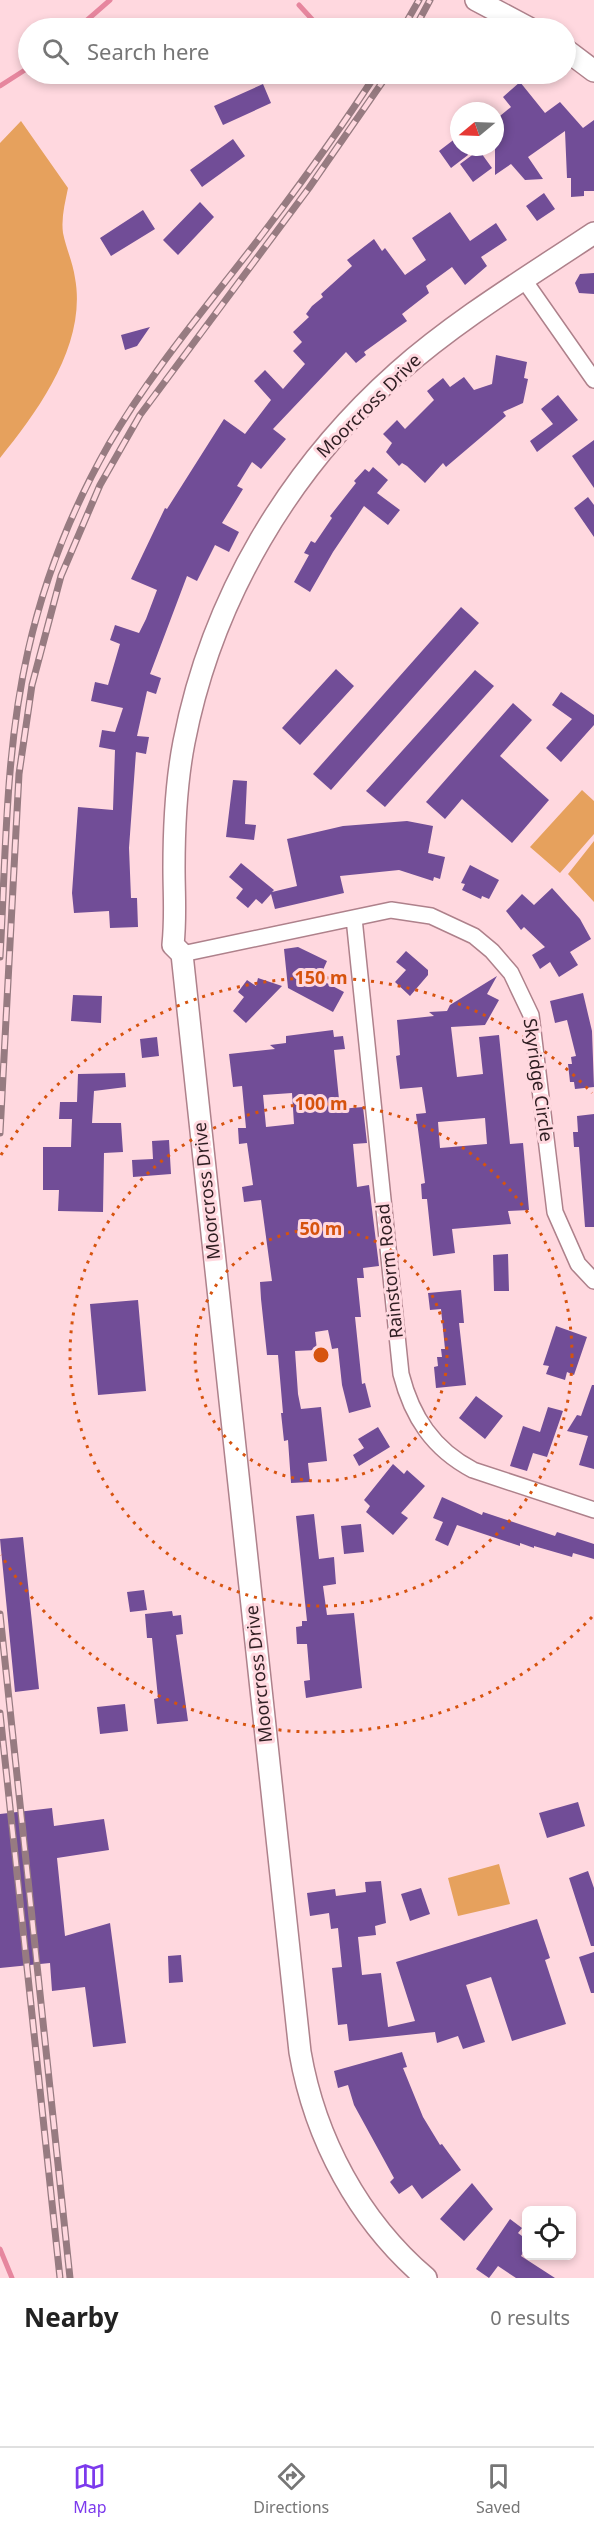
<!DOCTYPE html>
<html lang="en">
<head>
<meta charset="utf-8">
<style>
	:root { --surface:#fff; --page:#f2f2f2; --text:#222; --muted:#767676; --line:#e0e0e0; --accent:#7c3aed }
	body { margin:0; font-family:"Noto Sans",sans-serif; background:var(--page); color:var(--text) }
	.controls { position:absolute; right:18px; bottom:18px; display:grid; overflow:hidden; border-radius:9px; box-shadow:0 3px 9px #0003 }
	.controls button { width:54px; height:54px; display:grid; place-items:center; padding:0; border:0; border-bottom:2px solid var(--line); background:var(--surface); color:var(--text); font:30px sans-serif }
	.compass { position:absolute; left:450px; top:102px; width:54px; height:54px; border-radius:50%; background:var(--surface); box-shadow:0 3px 9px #0003; rotate:251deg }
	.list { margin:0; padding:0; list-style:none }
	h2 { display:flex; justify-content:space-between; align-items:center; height:78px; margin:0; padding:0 24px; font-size:26px }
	h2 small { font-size:20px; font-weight:400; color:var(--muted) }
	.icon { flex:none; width:33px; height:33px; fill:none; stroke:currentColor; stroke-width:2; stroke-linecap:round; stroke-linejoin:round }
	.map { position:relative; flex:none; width:594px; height:2278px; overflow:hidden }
	.search { position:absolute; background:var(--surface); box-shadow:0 3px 9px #0003; left:18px; right:18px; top:18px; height:66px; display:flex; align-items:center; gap:15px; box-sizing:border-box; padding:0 21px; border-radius:33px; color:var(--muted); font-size:22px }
	.sheet { height:168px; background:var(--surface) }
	nav { display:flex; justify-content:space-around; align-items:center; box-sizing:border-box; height:84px; border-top:2px solid var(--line); background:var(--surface); font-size:16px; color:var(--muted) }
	nav a { display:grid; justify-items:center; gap:3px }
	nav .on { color:var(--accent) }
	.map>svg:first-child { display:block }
	.green { fill:#e6a15d }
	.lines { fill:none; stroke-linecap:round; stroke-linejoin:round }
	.stream { stroke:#e6869e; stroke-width:5 }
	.building { fill:#714d97; fill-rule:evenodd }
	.street-casing { stroke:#ae818b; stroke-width:18 }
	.secondary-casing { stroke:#ae818b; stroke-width:24 }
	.street { stroke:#fff; stroke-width:15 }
	.secondary { stroke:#fff; stroke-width:21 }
	.rail-casing { stroke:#977b81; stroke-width:7 }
	.rail { stroke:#ffd8df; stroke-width:4.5; stroke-dasharray:14; stroke-linecap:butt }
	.ring { fill:none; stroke:#d6530e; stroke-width:3; stroke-dasharray:3 6 }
	.labels { text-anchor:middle; stroke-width:6; stroke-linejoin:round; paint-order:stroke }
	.street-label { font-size:18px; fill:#2f1e22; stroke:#ffd8df }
	.centre { fill:#d6530e; stroke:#ffd8df; stroke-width:3 }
	.ring-label { font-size:18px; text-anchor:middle; font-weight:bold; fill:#d6530e; stroke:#ffd8df; stroke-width:6; stroke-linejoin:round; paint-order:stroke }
</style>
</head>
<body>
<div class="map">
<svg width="594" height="2278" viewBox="0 0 594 2278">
	<rect width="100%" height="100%" fill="#ffd8df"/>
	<path class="green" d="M21,121l47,67c-3,15 -7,30 -5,45 3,15 10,30 12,45 12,65 -35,131 -75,180v-315z
		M582,790l12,11v33l-34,39 -30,-26z
		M594,841v61l-26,-28z
		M499,1864l11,40 -52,12 -10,-38z"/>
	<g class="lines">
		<path class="stream" d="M299,5l21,23
			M78,28l32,-28
			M0,86l28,-18
			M0,2249l12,29"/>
	</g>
	<path class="building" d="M520,82l25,31 15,-11 23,26 11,-8v71h-10v5l-13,1v-19h-4l-2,-47 -37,26 15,22 -18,1 -14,-16 -16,11v-55l16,-13 -8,-10z
		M263,84l8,19 -48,22 -9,-19z
		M456,138l3,9h4l5,8 -17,13 -12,-17z
		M233,139l12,17 -43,31 -12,-17z
		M479,150l13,18 -19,14 -13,-18z
		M544,193l11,16 -18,12 -11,-15z
		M200,202l14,15 -36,38 -15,-15z
		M143,210l12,19 -44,27 -11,-18z
		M450,212l20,29 26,-18 11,17 -26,17 6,9 -22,19 -13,-18 -26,19 3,7 -27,21 5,7 -43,31 2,3 -10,8 -10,-11 -73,77 13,10 -25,30 -9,-7 -15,24 6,3 -21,34 17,9 -10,20 -14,-7 -18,36 -10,-5 -37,98 11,4 -5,16 -9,-3 -10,45 12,1 -3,17 -10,-2 -7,96 2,50h6l1,29 -28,1 -1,-17 -35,2 -2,-20 6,-86 35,3 2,-60 -16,-3 3,-17 13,2 8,-24 -32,-7 4,-19 13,3 12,-41 -10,-4 5,-15 24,8 7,-14 11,-29 -26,-11 34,-71 2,1 57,-90 21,15 26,-34 -17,-19 11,-11 18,19 22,-25 -12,-13 9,-9 -9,-10 16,-15 -3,-3 6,-8 11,-9 -2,-3 31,-28 -5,-6 27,-21 8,12 3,-3 20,27 21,-15 -14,-22z
		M594,273v21l-15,-1 -4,-10 5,-9z
		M150,327l-13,19 -12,4 -4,-15z
		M496,355l31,7 -3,16 4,1 -5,24 -20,9 3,4 -60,51 -3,-4 -18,20 -18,-17 -5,-3 -3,3 -13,-14 6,-9 -9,-9 14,-14 8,9 29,-29 -7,-9 16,-13 7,9 14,-10 10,13 18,-6z
		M558,395l20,25 -41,32 -7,-11 23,-17 -12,-15z
		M594,440v48l-22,-32z
		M373,467l15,13 -11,13 23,17 -12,15 -24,-19 -31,46 -23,40 -16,-10 15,-27 -5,-2 7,-12 4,2 17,-25 -2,-2 26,-33 -2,-2 11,-12 4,3z
		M588,497l6,8v32l-20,-29z
		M461,607l18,16 -148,167 -18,-16z
		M336,669l18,17 -54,59 -18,-17z
		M475,670l19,16 -109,121 -19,-16z
		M561,692l33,23v10l-33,37 -15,-14 26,-29 -20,-14z
		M513,703l19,17 -32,36 49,44 -37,43 -50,-44 -17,20 -19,-17z
		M233,780l14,1 -2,43 11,1 -2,15 -28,-3z
		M407,821l26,5 -5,27 17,4 -5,22 -6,-2 -1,4 -34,-11 -59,6 4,17 -69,16 -4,-15 -9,10 -6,-5 -8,9 -12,-10 7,-9 -14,-12 12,-14 33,27 -2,2 25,-6 -10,-47 56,-13z
		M470,865l29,15 -10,19 -7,-3 -1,3 -19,-9 3,-6 -4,-1z
		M552,888l28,31 11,20 -21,13 8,13 -19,12 -9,-15 -10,7 -8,-14 13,-8 -21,-20 -3,3 -15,-19 16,-17 12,11z
		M298,947l29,14 -8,18 25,13 -11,20 -45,-24 -4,-39z
		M406,951l22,19v5l-18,21 -15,-14 11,-12 -10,-8z
		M497,976l-10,18 12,6 -14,25 -34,2 6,50 26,-3 -4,-37 20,-2 11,109 13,-1 6,67 -21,1 3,13 -59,5 3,24 -22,3 -6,-57h-5l-1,-15 4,-1 -9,-69 10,-1 -4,-26 -22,2 -4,-33 4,-1 -3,-35 37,-4 -5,-4 18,-1 3,-6zM485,1118l2,26 -47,4 -2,-26z
		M258,978l24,8 -36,37 -13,-12 11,-14 -6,-5 9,-12 9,6z
		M583,993l9,38 2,56 -19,2 -1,-7h-4l-2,-18h4l-1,-7 5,-1 -9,-36 -12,3 -5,-22z
		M73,995l29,1 -1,27 -30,-2z
		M333,1030l1,7 9,-1 2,13 -11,1 6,59 23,-2 4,36 -14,1 4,43 12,-2 10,81 -16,2 1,10h-7l4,39h-6l7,67 3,-1 6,24 -22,6 -7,-28 -4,-37 -6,1 -4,-19 -13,2 2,18 -22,1 3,43 3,15 20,-2 6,54 -19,2 2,19 -19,1 -3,-43 -4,1 -3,-28h2l-5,-58h-11l-6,-56 -1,-17 12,-1 -11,-81 -17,2 -2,-15 11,-2 -6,-42 -8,1 -1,-16h8l-4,-42 -9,1 -4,-33 46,-5 -5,-4 16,-2v-7zM292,1093l2,31 -28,3 -3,-32z
		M157,1037l2,19 -17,2 -2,-19z
		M125,1073l1,14 -32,4 -2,32h29l2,29 -19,1 -1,59 -45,-1 1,-21h-16v-43h28l1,-28h-13l1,-17h17l1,-28z
		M594,1114v113h-9l-6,-80h-5l-1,-15h5l-1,-16z
		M169,1140l2,34 -38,3 -1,-17 21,-1 -1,-18z
		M508,1254l1,37h-15l-1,-36z
		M461,1290l3,33h-5l7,62 -30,3 -2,-21 4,-1 -1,-9h5l-1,-8h4l-4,-40 -11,1 -2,-17z
		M138,1300l8,91 -48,4 -8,-91z
		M556,1326l31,11 -13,38 -7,-3 -2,8 -19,-6 3,-8 -6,-1z
		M592,1385h2v84l-15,-4 9,-29 -21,-5 10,-16 4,1z
		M476,1396l27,20 -18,23 -26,-21z
		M548,1407l15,4 -16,46 -14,-4 -6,18 -17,-5 13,-40 17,6z
		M378,1427l12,20 -31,19 -6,-11 11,-7 -6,-9z
		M393,1464l11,10 3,-4 18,16 -24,27 7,5 -15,17 -27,-23 4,-6 -6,-6z
		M442,1497l40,18 1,-3 72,24 2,-4 37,12v15l-21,-6 -1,4 -38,-11v2l-14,-5v3l-63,-21 -9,21 -13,-6 8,-18 -10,-4z
		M314,1514l5,45 15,-2 2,27 -13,2 4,29 27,-2 8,75 -56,10 -2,-17 6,-1 -3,-36h-10l-1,-17 6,-1v-5h5l-11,-105z
		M361,1524l3,28 -20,2 -3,-28z
		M23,1537l16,152 -24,3 -15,-153z
		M144,1590l3,20 -17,2 -3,-20z
		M172,1611l1,5 8,-1 2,19 -7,1 12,86 -31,3 -3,-25 4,-1 -6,-60h-5l-2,-24z
		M125,1704l3,27 -28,3 -3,-27z
		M578,1802l7,24 -38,12 -8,-25z
		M52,1808l2,18 50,-7 5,31 -52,8 8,78 45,-13 16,120 -33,4 -8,-60 -33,4 -2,-28 -50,5v-154z
		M588,1871l6,17v58h-3l-22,-68z
		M381,1881l5,42 -11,3 1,9 -18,2 4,38 19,-2 7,54 27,-6 -19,-59 141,-43 13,39 -5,2 21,64 -54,17 -21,-64 -25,8 19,57 -22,7 -5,-13 -21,7 -2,-11 -86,9 -2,-17 -9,1 -6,-57 10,-1 -4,-39 -7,1 -2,-16 -19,3 -3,-23 28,-4 1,7 30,-4 -1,-10z
		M421,1888l9,26 -20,7 -9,-27z
		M594,1952v41h-3l-12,-36z
		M181,1955l2,27 -14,1 -1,-27z
		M402,2052l5,15 -4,1 20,49 17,28 2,-1 19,26 -39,29 -10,-14 -13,9 -9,-12 4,-4 -40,-73 -6,-20 -10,3 -4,-17z
		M472,2183l21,26 -29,32 -24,-22z
		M510,2219l12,9 -4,5 8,6v9l-5,8 34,22h-39l-18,-12 -9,12 -13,-9z"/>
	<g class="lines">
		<g class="street-casing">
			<path id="street" d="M524,280l70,100
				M354,918l47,456c11,43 32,75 72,96l121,40
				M182,954l209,-44 40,6 43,20 18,15 19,22 20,42 24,197 23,52 16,17"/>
		</g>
		<g class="secondary-casing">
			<path id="secondary" d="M476,0l53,28
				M566,50l28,21
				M426,2278c-67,-57 -111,-139 -126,-226l-118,-1098 -9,-9c3,-29 1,-49 1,-77 0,-42 2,-85 10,-126 28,-144 105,-273 214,-370 60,-53 130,-95 196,-139"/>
		</g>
		<use href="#street" class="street"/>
		<use href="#secondary" class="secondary"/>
		<g class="rail-casing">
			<path id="rail" d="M403,28l16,-28
				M415,28l15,-28
				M0,957c6,-102 5,-205 28,-306 16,-71 45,-144 81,-207 46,-79 107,-148 161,-220 37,-49 73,-99 106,-150
				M0,1133l19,-359 13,-89 29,-109 39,-91 40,-70 169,-227 79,-114
				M0,1614l70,664
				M0,1713l60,565"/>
		</g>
		<use href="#rail" class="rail"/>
	</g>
	<g class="ring">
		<circle cx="321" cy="1355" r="126"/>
		<circle cx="321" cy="1355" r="251"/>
		<path d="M592 1617A377 377 0 0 1 1 1555M1 1155A377 377 0 0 1 592 1093"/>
	</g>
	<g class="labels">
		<g class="street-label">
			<text transform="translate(369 406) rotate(-45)" y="6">Moorcross Drive</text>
			<text transform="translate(538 1080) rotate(82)" y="6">Skyridge Circle</text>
			<text transform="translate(207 1191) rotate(-96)" y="6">Moorcross Drive</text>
			<text transform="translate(390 1271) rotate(-96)" y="6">Rainstorm Road</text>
			<text transform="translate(259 1674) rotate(-96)" y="6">Moorcross Drive</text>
		</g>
	</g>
	<circle cx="321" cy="1355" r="9" class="centre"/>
	<g class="ring-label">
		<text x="321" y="984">150 m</text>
		<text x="321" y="1110">100 m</text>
		<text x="321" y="1235">50 m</text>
	</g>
</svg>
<div class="controls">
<button><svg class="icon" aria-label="locate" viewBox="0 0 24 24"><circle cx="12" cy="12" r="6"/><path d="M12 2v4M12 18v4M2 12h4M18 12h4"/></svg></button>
</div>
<svg class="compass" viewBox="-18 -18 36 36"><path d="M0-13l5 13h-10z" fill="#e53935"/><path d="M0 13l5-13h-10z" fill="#767676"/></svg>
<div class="search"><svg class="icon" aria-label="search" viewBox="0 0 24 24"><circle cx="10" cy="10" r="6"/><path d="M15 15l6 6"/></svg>Search here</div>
</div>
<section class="sheet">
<h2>Nearby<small>0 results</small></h2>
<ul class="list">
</ul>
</section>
<nav>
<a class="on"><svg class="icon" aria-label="map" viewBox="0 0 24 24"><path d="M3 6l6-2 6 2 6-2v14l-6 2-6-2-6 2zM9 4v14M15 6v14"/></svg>Map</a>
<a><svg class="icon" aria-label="directions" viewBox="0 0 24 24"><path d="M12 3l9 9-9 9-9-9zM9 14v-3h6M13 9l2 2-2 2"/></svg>Directions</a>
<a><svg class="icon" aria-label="saved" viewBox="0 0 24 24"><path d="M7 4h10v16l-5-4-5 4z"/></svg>Saved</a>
</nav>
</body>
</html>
